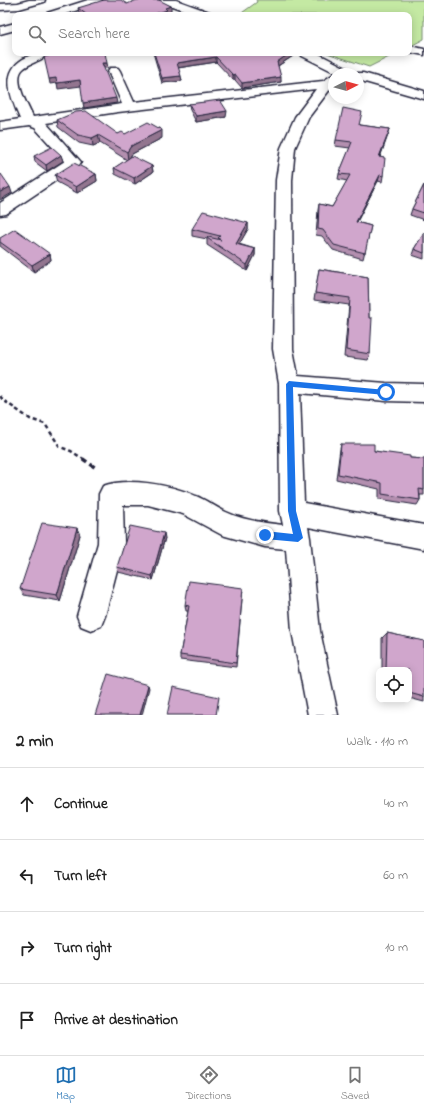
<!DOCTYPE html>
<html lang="en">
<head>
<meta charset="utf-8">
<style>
	:root { --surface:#fff; --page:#f6f6f6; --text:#222; --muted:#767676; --line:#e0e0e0; --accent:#1f6fb2 }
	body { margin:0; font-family:"Indie Flower",sans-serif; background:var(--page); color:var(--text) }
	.controls { position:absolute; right:12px; bottom:12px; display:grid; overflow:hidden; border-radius:8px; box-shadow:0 2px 10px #0003 }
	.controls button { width:36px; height:36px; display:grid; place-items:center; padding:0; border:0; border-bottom:1px solid var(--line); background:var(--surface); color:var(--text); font:20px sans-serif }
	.compass { position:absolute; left:328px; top:68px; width:36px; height:36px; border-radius:50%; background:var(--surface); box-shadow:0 2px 10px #0003; rotate:84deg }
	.stop { position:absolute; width:12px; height:12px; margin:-9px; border:3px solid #1a73e8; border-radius:50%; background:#fff }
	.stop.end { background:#1a73e8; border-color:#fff; box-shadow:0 1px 4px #0008 }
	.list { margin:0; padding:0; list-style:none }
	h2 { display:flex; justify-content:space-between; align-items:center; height:52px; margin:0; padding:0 16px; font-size:17px }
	h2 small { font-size:13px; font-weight:400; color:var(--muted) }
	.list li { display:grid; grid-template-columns:26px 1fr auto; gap:12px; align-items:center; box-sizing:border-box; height:72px; padding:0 16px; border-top:1px solid var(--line) }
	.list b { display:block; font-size:15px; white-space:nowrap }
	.list em { font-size:13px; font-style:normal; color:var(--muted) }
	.icon { flex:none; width:22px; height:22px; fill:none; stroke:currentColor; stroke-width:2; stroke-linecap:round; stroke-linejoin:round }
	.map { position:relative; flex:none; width:424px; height:715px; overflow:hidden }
	.search { position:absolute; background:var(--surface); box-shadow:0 2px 10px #0003; left:12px; right:12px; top:12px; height:44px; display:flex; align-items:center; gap:10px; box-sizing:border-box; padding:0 14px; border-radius:8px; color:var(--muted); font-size:15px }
	.sheet { height:340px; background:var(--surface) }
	nav { display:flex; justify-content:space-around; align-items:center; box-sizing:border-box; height:56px; border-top:1px solid var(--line); background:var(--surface); font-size:11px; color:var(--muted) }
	nav a { display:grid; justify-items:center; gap:2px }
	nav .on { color:var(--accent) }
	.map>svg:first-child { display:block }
	.green { fill:#c4e9a3; stroke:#73866f }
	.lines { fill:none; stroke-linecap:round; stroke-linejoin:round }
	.minor-casing { stroke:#22223b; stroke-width:3 }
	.tertiary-casing { stroke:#22223b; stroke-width:3 }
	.path-far1 { stroke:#22223b; stroke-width:2.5; stroke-dasharray:4 3; stroke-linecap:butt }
	.path { stroke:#22223b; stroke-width:3.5; stroke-dasharray:5 4; stroke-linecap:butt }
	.minor { fill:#fff; fill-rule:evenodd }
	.tertiary { fill:#fff; fill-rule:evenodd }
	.wall { fill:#b38faf; stroke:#22223b }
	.shaded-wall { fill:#92748f; stroke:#22223b }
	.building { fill:#d0a6cc; stroke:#22223b }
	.route { fill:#1a73e8 }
</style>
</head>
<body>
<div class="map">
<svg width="424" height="715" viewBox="0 0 424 715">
	<rect width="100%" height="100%" fill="#fff"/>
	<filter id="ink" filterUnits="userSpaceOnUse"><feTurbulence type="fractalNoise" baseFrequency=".025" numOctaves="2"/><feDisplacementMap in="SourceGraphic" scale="8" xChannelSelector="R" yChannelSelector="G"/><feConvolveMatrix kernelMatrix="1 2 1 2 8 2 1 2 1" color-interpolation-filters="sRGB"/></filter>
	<g filter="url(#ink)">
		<path class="green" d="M256,0h168v39l-15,8v-32h-170l18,-13z
			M327,53h70l-28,14z"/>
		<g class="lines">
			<g class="minor-casing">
				<path id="minor" d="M29,0h16l-1,2 -25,7 -19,1v-6l18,-1z
					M88,0h16l-1,2 -41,13h-16l1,-2z
					M15,23v7l-15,4v-7z
					M409,46l15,3v6l-15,-3z
					M41,53l4,3 -2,2c-6,4 -15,6 -20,11 -11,10 5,37 10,48l89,-13 -14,-33 2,-3h8l2,3 14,31 189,-21 11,-7v10l-25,33 -14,31 -3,32 1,169 5,27 88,7 38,1v18l-38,-1 -86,-8 4,110 120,22v24l-116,-22 2,11 10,93 18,84h-30l-16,-84 -6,-82 -21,-2 -43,-12 -39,-21 -35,-9h-25l1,38 -19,73 -4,10 -10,4 -10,-4 -4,-10 21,-73 1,-49 4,-8c24,-9 69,-1 93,10 10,4 19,11 30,16 17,8 38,11 57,13l-3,-14 -1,-127 -6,-35 3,-169 5,-32 14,-31 21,-28 -198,23 -72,11 35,39 -2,3 -73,49 -6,1v-12l65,-42 -30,-33 -6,-2 -29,4v-8l20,-3c-9,-21 -20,-46 3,-60 6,-3 11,-6 18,-6z"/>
			</g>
			<g class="tertiary-casing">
				<path id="tertiary" d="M159,0h17l36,13 2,2h-17l-36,-13z
					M301,53h16l39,20h7l61,18v8l-66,-19v-6h-20l-36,-18z"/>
			</g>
			<path class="path-far1" d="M0,396l3,4 27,19 15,5 15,23 11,4 14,9"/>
			<path class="path" d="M83,459l13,9"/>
			<use href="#minor" class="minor"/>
			<use href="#tertiary" class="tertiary"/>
		</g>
		<path class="wall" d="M127,4l44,7 -4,2v2h-85l-3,-2 -1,-5z
			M153,53h141l-1,3 -15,10 3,16 -39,6 -7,-8h-2l-17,-18 -38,6 4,13 -20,2 -8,-27z
			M189,104l37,13 -30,5 -6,-12z
			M57,120l61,14h7l37,4 -30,16 -3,4 23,8 1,6 -18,12 -20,-10 -1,-6 13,-8 -27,-17 -7,3 -14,-3 -21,-16z
			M359,125l31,4 -10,28 3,19 -1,6 -4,-1 -21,41 14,4 -8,33 -30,-9 -11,-14 -6,-1 2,-25 1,-6 13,3 15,-26 -9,-2 1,-5 11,-26 -15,-2 1,-6z
			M34,156l29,5 -16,10 -12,-9z
			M96,174l1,7 -20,12 -20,-11 -2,-7z
			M424,185v35l-14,-5 2,-6z
			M248,223v6l-9,15 16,5v6l-8,16 -40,-26v-6l-15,-3v-7z
			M424,233v26l-12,-4 2,-6z
			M0,238l50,16 1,6 -17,12 -34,-26z
			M319,269l49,8 2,77 -2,6 -24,-3 5,-52 -35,-5z
			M341,444l69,14 14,1v36h-4v5l-3,5 -38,-6v-10l-43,-10 4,-30z
			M80,535l-20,66 -36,-6 -4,-6z
			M165,538l-12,42 -35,-8 -1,-5z
			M243,588l-7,79 -56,-7v-5l8,-44h-2l-1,-6z
			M387,633l37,8v61l-15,-4v-28h-27v-32z"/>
		<path class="shaded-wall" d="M171,6v5l-4,2v2h-16l14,-7z
			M290,53h4l-1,3 -17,11 1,-5z
			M216,57v5l-39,6v-5z
			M102,63h5l1,5h-5z
			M235,74v6h-2v-5z
			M181,76l1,5 -20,2v-5z
			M281,77v5l-39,6v-5z
			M56,78l1,5 -7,1 -1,-5z
			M80,80l1,6 -23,3 -1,-6z
			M116,98l1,5 -33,5 -1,-5z
			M227,111l-1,6 -30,5v-6z
			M390,129l-2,6 -10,28 1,-6z
			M162,130v8l-30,16 -4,6 -1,-8 4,-6z
			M98,135l2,8 -7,3 -1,-8z
			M61,155l2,6 -16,10 -1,-6z
			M152,166l1,6 -18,12 -1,-6z
			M96,174l1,7 -20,12 -1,-6z
			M380,175l-2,6 -24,46 2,-5z
			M10,187l2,6 -12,7v-8z
			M248,223v6l-12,21v-6z
			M255,249v6l-8,16v-6z
			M50,254l1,6 -17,12 -2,-7z
			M77,528l3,7 -20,66 -3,-6z
			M164,533l1,5 -12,42 -1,-4z
			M148,685l1,3 -7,27h-2z"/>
		<path class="building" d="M104,0h17l6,4 10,-4h22l12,6 -6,2 2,2 -16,5h-64l-9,-7z
			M59,53h46l2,10h-5l14,35 -33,5 -3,-23 -23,3 -1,-5 -7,1 -5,-22z
			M154,53h136l-13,9 4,15 -39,6 -7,-9 -2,1 -17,-18 -39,6 4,13 -19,2z
			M220,100l7,11 -31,5 -7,-12z
			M343,108l19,4 -3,13 31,4 -11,28 6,1 -2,18 -3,-1 -24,47 15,4 -6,27 -31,-8 -11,-15 -5,-1 1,-25 13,3 18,-32 -11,-1 13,-32 -16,-2z
			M86,111l32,23 4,-2 3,2 23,-12 14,8 -31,16 -4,6 -29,-17 -6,3 -14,-3 -21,-15 19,-8z
			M52,147l9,8 -15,10 -12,-9z
			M132,156l20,10 -18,12 -20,-10z
			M74,163l22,11 -20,13 -21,-12z
			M1,174l9,13 -10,5v-17z
			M424,185v28l-12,-4z
			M203,211l45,12 -12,21 19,5 -8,16 -40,-27 1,-1 13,3 -3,-2 2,-2 -28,-7z
			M15,229l35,25 -18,11 -32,-23v-4z
			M424,233v20l-10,-4z
			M319,269l49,8 1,41h3l-2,36 -24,-4 4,-52 -35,-5z
			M341,444h33v7l36,5v2l14,1v31l-5,-1 1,11 -38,-6v-11l-44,-9z
			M42,523l35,5 -20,67 -37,-6z
			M130,526l34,7 -12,43 -35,-9z
			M189,581l54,7 -7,75 -56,-8 9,-49 -4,-1z
			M387,633l37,8v56l-15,-4v-23h-23z
			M108,674l40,11 -8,30h-45z
			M173,687l46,10 -3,18h-49z"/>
	</g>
	<path class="route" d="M289,381l97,9 3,2 -3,3 -93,-8 3,124 7,27 -5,4 -33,-3 -4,-4 4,-4 28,3 -5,-23 -2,-127z"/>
</svg>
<div class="controls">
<button><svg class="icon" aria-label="locate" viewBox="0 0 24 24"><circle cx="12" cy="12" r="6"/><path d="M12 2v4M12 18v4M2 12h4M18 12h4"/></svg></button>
</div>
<svg class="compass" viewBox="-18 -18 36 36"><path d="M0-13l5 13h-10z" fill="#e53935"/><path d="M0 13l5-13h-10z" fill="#767676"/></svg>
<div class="stop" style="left:386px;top:392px"></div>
<div class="stop end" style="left:265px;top:535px"></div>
<div class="search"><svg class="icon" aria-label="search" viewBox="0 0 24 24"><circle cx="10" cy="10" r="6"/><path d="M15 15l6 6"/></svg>Search here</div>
</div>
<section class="sheet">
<h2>2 min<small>Walk · 110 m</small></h2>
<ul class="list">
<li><svg class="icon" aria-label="ahead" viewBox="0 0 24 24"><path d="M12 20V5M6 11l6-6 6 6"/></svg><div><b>Continue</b></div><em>40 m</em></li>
<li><svg class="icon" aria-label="left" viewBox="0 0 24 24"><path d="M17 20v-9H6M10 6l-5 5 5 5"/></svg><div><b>Turn left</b></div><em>60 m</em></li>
<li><svg class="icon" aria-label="right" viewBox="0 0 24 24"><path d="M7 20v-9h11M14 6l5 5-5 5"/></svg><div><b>Turn right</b></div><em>10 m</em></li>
<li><svg class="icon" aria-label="arrive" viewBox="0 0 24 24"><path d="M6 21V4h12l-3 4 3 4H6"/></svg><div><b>Arrive at destination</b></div></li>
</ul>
</section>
<nav>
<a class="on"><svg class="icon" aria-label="map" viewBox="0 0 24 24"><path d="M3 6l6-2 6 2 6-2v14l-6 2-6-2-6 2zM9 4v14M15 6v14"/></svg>Map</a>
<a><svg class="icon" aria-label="directions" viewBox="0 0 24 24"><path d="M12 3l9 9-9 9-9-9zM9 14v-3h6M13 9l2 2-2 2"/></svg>Directions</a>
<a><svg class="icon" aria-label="saved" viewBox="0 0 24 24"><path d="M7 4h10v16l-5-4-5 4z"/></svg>Saved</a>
</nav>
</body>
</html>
